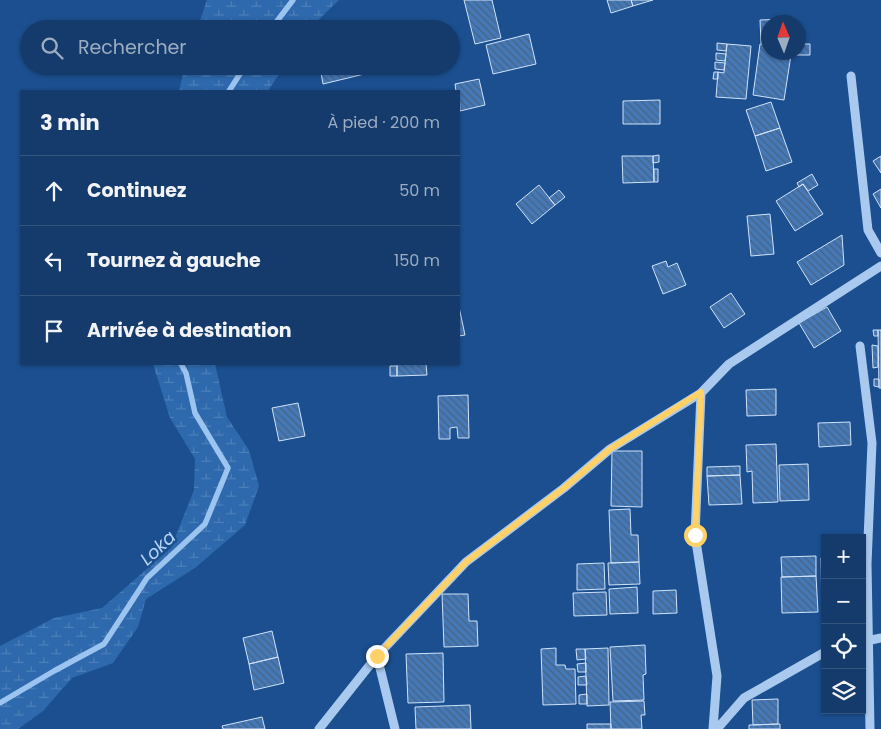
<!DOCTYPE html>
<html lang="fr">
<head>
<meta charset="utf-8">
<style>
	:root { --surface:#143b6b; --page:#1d4271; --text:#f1f3f6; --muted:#9dadc1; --line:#33557e }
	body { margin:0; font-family:Poppins,sans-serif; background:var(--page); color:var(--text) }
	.controls { position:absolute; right:15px; bottom:15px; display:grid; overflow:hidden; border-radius:0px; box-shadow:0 1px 4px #0004 }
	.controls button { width:45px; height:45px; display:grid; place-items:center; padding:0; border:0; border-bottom:1px solid var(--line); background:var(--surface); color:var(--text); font:25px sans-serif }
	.compass { position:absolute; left:761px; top:15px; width:45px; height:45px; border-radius:50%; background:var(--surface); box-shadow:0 1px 4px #0004; rotate:358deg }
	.stop { position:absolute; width:15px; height:15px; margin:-11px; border:4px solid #ffd166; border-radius:50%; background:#fff }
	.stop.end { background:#ffd166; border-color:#fff; box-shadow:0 1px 5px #0008 }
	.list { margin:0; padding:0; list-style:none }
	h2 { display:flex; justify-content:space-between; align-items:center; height:65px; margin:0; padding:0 20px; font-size:21px }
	h2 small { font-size:16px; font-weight:400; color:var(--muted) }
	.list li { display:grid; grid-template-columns:32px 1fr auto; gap:15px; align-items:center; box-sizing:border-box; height:70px; padding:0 20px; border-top:1px solid var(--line) }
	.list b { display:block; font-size:19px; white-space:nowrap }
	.list em { font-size:16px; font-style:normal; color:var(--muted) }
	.icon { flex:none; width:28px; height:28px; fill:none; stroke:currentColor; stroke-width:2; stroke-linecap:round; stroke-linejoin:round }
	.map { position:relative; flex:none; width:881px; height:729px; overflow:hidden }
	.search { position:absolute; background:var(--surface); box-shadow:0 1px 4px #0004; left:20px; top:20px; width:440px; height:55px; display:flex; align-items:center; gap:12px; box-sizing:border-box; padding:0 18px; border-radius:28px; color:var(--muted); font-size:19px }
	.panel { position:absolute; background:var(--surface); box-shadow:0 1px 4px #0004; left:20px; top:90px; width:440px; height:275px; border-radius:0px }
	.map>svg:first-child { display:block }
	.wetland { fill:url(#wetland-marsh) }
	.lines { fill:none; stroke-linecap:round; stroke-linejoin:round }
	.stream { stroke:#9cc4f0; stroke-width:5.5 }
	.building { fill:url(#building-back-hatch); stroke:#cfe3fa }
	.minor { stroke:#a9c9ee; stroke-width:9 }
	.route { stroke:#ffd166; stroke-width:6 }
	.labels { text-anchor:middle; stroke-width:4.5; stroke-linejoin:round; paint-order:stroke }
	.water-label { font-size:18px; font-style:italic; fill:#b5d3f5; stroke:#1b4f8f }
</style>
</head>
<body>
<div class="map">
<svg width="881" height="729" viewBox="0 0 881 729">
	<defs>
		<pattern id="wetland-marsh" width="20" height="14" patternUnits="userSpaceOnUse" patternTransform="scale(1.25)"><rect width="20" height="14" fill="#2e69ad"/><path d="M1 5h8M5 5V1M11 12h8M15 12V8" fill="none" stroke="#4d80b9"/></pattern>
		<pattern id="building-back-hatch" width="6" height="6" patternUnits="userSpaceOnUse" patternTransform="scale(1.25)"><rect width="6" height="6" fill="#4478b7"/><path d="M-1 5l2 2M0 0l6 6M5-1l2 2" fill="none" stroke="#486282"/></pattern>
	</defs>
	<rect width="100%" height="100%" fill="#1b4f8f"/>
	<path class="wetland" d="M207,0h132l-30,29h-112z
		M185,66h99l-16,25h-89z
		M153,364h62l12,53 22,33 10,36 -14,39 -50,43 -49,31 -8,28 -25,36 -41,15 -29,33 -25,18h-18v-83l54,-28 48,-10 69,-60 23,-58 1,-31 -25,-41z"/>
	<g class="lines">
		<path class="stream" d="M271,29l22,-29
			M229,91l16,-25
			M0,703l54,-32 50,-27 43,-66 58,-54 23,-56 -33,-55 -9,-40 -5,-9"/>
	</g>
	<path class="building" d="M464,0h28l9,38 -26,6z
		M607,0h24l2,6 -22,7z
		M631,0h22l-20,6z
		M787,19v3h-19v21h-7l-1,-23z
		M529,34l7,30 -43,10 -7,-29z
		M717,43l10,1 -1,7 -9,-1z
		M727,44l24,2 -5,53 -30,-2 2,-25 6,1z
		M760,44h8v8h30v-8h12v11h-19l-7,45 -31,-5z
		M716,53l10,1 -1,7 -9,-1z
		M715,62l10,1 -1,7 -9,-1z
		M351,66h30v4l-58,14 -2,-11z
		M714,72h4v7h-5z
		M479,79l6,26 -25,6 -1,-20h-3l-1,-7z
		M660,100v24h-37v-23z
		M771,102l9,26 -25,8 -9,-26z
		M780,128l12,34 -26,9 -11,-35z
		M659,155v7l-6,1v-7z
		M622,156h31l1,26 -31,1z
		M881,156v17l-8,-12z
		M654,169h4v13h-4z
		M812,174l6,11 -10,6 -5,-7 -4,3 -2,-4z
		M803,184l20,30 -28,17 -19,-30z
		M539,185l16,20 -23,19 -16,-20z
		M881,189v19l-8,-14z
		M559,190l6,7 -10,8 -6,-7z
		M770,214l4,40 -23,2 -4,-40z
		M842,235l2,30 -33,20 -14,-23z
		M666,261l2,6 9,-4 9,22 -23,9 -11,-28z
		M731,293l14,21 -21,14 -14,-21z
		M459,307l6,28 -6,1z
		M827,307l14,24 -27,17 -15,-25z
		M873,330h5v6h-4z
		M878,330h3v58h-2z
		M872,345l6,1v21l-5,1z
		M397,364h29l1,11 -30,1z
		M390,366h7v10h-7z
		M874,379h5v8l-5,-1z
		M776,389v26l-29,1 -1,-26z
		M468,395l1,43h-11l-1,-11 -7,1v11h-11l-1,-43z
		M298,403l7,33 -26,5 -7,-33z
		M850,422l1,23 -32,2 -1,-24z
		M776,444l2,58 -25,1 -1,-32 -5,1 -1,-27z
		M612,451h30v56l-31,-1z
		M808,464l1,36 -29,1 -1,-36z
		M740,466v9l-33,1v-9z
		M740,475l2,29 -33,1 -2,-29z
		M630,509l1,26h7l1,27 -28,1 -2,-53z
		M816,556v20l-34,1 -1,-20z
		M821,558h4v56h-3z
		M639,562l1,22 -31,1 -1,-22z
		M604,563l1,26 -28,1v-26z
		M816,576l2,36 -36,1 -1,-36z
		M637,587l1,26 -28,1 -1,-25z
		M676,590l1,23 -24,1v-23z
		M606,592l1,23 -33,1 -1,-23z
		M442,594h26l1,27h8l1,25 -34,1z
		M272,631l6,26 -29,7 -6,-26z
		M645,645l1,29 -3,1 1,25 -31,1 -3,-54z
		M556,648v17h9l1,4h9l1,35 -33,1 -2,-56z
		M608,648l1,57 -22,1 -2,-57z
		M576,649h9l1,10 -9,1z
		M443,653l1,49 -36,1 -2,-49z
		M278,657l6,26 -30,7 -5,-26z
		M586,663v9h-8l-1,-8z
		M586,676l1,9h-9v-8z
		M587,694v10h-8v-9z
		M778,699v25l-25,1 -1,-25z
		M644,701l1,14h-4l1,14h-31l-1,-27z
		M470,705l1,24h-55l-1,-22z
		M262,717l3,12h-42l-1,-3z
		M587,724h24v5h-24z
		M780,724v5h-31v-4z"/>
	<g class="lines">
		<path class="minor" d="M851,76l17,154 13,23
			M860,346l12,97 -5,121 3,165
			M862,642l19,-4
			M377,656l18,73
			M319,729l58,-73 89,-94 98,-74 46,-39 91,-56
			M713,729l4,-53 -22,-141 6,-142 28,-29 152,-98
			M717,729l27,-31 81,-46"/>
	</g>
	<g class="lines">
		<path class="route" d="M377,656l89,-94 98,-74 46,-39 91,-57 -6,143"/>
	</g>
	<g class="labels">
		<g class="water-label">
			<text transform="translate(158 548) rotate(-43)" y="6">Loka</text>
		</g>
	</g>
</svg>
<div class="controls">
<button>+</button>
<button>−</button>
<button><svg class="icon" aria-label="locate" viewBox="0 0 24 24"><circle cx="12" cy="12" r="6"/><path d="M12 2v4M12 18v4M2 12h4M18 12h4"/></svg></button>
<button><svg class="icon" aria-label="layers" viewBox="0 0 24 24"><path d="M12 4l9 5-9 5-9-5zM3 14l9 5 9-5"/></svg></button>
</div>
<svg class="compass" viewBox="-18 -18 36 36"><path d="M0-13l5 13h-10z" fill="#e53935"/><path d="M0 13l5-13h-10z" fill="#9dadc1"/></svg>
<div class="stop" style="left:695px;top:535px"></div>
<div class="stop end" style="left:377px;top:656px"></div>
<div class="search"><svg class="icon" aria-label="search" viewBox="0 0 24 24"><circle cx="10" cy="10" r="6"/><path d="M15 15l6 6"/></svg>Rechercher</div>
<section class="panel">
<h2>3 min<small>À pied · 200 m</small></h2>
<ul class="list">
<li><svg class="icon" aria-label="ahead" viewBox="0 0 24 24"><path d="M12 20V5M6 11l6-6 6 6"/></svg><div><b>Continuez</b></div><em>50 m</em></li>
<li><svg class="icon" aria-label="left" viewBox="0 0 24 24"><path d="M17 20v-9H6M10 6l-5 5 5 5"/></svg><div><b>Tournez à gauche</b></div><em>150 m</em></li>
<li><svg class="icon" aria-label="arrive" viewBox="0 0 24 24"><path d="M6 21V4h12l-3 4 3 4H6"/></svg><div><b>Arrivée à destination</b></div></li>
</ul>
</section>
</div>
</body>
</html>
